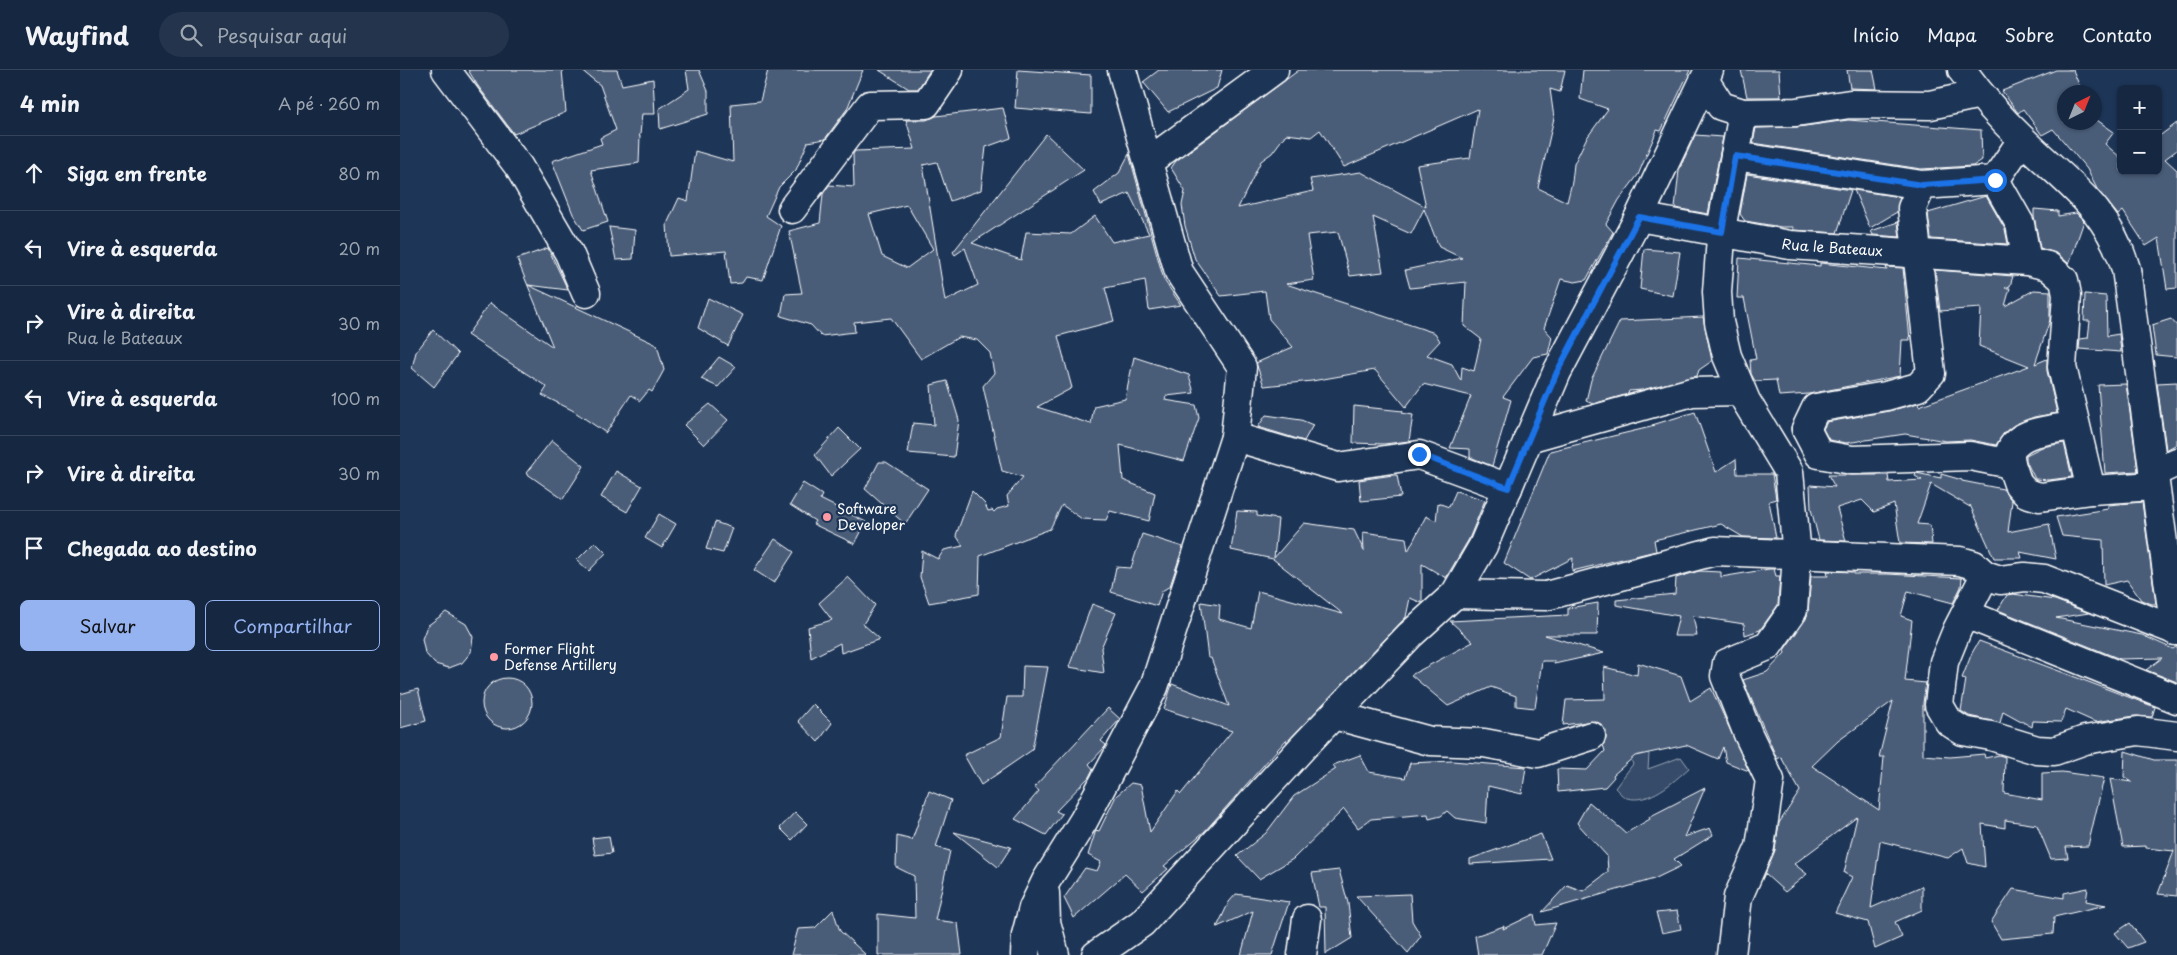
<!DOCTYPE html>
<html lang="pt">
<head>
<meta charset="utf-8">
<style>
	:root { --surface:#162841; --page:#23344c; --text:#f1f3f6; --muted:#9ea6b1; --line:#35445a; --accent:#95b2f1 }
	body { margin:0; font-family:"Playpen Sans",sans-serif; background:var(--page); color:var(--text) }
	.controls { position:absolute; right:15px; top:15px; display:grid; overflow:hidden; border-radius:8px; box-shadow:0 1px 4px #0004 }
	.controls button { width:45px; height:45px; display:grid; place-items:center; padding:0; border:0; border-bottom:1px solid var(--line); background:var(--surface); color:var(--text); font:25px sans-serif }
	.compass { position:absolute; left:1657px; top:15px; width:45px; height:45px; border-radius:50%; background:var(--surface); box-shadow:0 1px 4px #0004; rotate:43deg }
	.stop { position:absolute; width:15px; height:15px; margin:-11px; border:4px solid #1a73e8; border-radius:50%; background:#fff }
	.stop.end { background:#1a73e8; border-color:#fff; box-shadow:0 1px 5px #0008 }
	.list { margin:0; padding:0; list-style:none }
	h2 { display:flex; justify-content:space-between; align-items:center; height:65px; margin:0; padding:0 20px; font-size:21px }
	h2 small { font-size:16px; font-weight:400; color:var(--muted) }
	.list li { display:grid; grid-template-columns:32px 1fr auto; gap:15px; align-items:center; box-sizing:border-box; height:75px; padding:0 20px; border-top:1px solid var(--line) }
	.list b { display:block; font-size:19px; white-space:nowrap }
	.list p { margin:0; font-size:16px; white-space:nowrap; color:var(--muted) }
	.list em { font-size:16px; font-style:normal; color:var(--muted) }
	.actions { display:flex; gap:10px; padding:15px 20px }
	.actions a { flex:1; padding:11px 0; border:1px solid var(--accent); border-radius:8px; text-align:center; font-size:18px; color:var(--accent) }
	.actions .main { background:var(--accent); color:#111 }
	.icon { flex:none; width:28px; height:28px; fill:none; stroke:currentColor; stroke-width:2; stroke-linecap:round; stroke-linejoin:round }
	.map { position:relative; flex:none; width:1777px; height:885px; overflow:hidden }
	header { display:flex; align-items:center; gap:30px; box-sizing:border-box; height:70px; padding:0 25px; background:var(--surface); border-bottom:1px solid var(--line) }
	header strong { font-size:24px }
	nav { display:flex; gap:28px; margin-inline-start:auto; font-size:18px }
	.search { width:350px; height:45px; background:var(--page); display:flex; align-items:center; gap:12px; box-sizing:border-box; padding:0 18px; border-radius:28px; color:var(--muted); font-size:19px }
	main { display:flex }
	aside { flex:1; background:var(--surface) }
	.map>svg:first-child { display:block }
	.green { fill:#364b69; stroke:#9aa5b4 }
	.building { fill:#4a5d79; stroke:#fff; fill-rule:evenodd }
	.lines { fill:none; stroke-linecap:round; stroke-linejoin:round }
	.minor-casing { stroke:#fff; stroke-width:31 }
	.minor { stroke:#1d3557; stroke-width:28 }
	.route { stroke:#1a73e8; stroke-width:6 }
	.poi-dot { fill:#ff9aa2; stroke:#1d3557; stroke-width:2 }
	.labels { text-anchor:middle; stroke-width:4.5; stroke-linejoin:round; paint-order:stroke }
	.street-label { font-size:14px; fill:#fff; stroke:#1d3557 }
	.poi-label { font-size:14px; fill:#fff; stroke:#1d3557; text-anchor:start }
</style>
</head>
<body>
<header>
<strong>Wayfind</strong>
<div class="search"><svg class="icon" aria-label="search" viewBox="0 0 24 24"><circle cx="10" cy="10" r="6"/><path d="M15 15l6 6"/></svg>Pesquisar aqui</div>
<nav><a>Início</a><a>Mapa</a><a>Sobre</a><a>Contato</a></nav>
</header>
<main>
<aside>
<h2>4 min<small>A pé · 260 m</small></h2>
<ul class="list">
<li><svg class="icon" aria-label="ahead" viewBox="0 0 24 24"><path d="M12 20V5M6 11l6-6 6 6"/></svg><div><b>Siga em frente</b></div><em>80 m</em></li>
<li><svg class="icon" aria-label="left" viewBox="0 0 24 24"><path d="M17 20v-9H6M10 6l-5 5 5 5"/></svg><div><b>Vire à esquerda</b></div><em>20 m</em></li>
<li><svg class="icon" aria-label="right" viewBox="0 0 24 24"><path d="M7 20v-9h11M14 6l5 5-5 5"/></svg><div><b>Vire à direita</b><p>Rua le Bateaux</p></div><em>30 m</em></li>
<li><svg class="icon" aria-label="left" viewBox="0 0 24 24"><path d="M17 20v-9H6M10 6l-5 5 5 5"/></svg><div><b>Vire à esquerda</b></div><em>100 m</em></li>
<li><svg class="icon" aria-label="right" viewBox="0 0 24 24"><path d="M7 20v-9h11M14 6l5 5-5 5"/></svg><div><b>Vire à direita</b></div><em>30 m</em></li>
<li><svg class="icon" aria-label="arrive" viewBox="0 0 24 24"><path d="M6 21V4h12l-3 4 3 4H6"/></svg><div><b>Chegada ao destino</b></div></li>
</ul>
<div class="actions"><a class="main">Salvar</a><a>Compartilhar</a></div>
</aside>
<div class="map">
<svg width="1777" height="885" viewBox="0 0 1777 885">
	<rect width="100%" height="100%" fill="#1d3557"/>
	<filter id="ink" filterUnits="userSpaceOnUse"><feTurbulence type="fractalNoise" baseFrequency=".02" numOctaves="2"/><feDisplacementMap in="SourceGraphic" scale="10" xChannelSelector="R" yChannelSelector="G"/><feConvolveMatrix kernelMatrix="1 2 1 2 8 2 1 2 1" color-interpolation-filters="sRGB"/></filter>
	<g filter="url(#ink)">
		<path class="green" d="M1232,669l17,15 -1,15 33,-12 8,11c-16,14 -39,36 -62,30 -4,-1 -8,-6 -12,-10l18,-24 -9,-18z"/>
		<path class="building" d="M68,0h94l4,42 -52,22 -36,-48z
			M181,0h36l5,15 31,-6 2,35h-13l-2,21 -1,1h1l-1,27 -48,7 17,52 -25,8 -10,-16 -21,-53 50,-17 -2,-6 16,-8 -16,-45z
			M286,0h13l9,21v23l-48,15 -1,-20 30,-20z
			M368,0h95l-16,39 -22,30 -17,3 -12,28 -17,17 -13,29 15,10 -18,54 -17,-3 -4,6 -12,1 -4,-33 -57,5 -2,-32 12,-26 9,3 7,-50 38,11 -2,-58 29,-3z
			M479,0h51l-12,19h-9z
			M618,0l73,5v39l-76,-6z
			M759,0h63l-5,18 -49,24 -25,-30z
			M899,0h266l-5,22 -10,-3 4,29 -16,70 29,14 5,-20 2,-18 12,-25 22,-30 -28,-10 3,-29h107l-29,61 -4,-1 -19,45 -19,25 -13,24 7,8 -27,48 -11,2 -14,-3 -17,49 8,9 -4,17 -15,3 -30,40 8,3 -19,66 -22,-9v-8l-20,-1 21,-52 -48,-12 -17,23 -31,-37 -63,11 -48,5 -8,-23 37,-16 -24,-28 -4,-28 -44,5 -26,-37 -10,-33 -3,-21 3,-14 -14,-23 5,-7zM1078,39l-8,49 -53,7 9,42 -65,-35 -51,7 3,12 -75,17 23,-47 11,-8 14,-19 25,3 9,-7 24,37zM1024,139l15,38 23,11 -57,12 5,18 56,-6 -2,44 17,13 -7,32 -12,-4 -1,14 -9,-17 -25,-9 13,-14 -5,-8 -149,-49 28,-4 -7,-45 31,-3 12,44 33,-4 -10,-55 38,17z
			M1341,0h38l2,27h-34z
			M1447,0h26l4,19 -27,-1z
			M1656,0h17l9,22h-18v30h30v-4l20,14 -9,12 16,14v13h37v-34l19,-14v27l-12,9 12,11v118l-10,1 -8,-51 -13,8 -23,-35 -5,4 -21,-26 -10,-20 -34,-40 -11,6 -19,-26 -5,4 -16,-22z
			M603,38l8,30 -25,9 -5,43 -31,11 -13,-39 -14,3 22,136 33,-16 -13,-37 -10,7 -2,-3 93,-118 38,36 -112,73 49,17 5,-28 45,2 24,-18 17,26 37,-8 -20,-41 -28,12 -7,-13 25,-19 10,-19 35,126 17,25 -32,5 -4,-30 -40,8 9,33 -56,15 14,52 -35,19 54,17 3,-18 31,-7 9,-42 55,18 5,18 -28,3 -1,4 31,5 3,13 -15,43 -64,-16 3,35 32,13 -6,28 -39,-10 -4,9 -24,-1 -20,-14 -12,24 -70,27 -1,38 -50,9 -9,-26 2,-26 16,8 6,-9 19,-4 -7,-11 16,-44 13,13 3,7 4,-1 2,2 3,-3 12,-3 -2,-10 16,-19 -21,-6 -19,-85 11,-13 -4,-20 -13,-13 -18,-3 -38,22 -30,-41 -37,4 1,10 -34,4 -10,-11 -30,-9 4,-22 17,-1 -13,-62 31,-8 3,-29 6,-9 25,2 -1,-33 2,-3 60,-2 -9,-29h20l10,-4zM507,135l26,44 -26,19 -25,-12 -13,-42z
			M1448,50l133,10 1,30 -9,6 -52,3 -168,-26 3,-15 42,-1z
			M1295,65l28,2 -15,77 -33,-6 4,-38z
			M1347,104l104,16 -14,43 -44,-3v-3h-12l-36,-6 -5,-7z
			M1454,120l46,7 -3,15 -27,16z
			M1586,126l19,33 3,15 -77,-5 -3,-26z
			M1634,139l24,2v5l18,-3 8,8 -15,43 -11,-10 -18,-6 -6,-32z
			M1498,152l2,15 -27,-2 -2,-4z
			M209,157l26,3 -2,29 -17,1z
			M148,178l20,42 -40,-5 129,60 7,25 -12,22 -3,-2 -9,11 -9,-6 -25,38 -34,-23 -30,-15 5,-8 -80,-52 23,-32 63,44 -36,-88z
			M1244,179l36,3 -7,44 -33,-7z
			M1339,188l81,8v-3l67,7 -1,-3 17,1 7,72h-8l-2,36 -91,18 -30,2 -3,-16 -21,1 -4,-7 -1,-14 6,-1 -9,-46 -3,-15h-7z
			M1535,200l78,6 -3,10 -5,2h5l-5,18 29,-16 16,1v29l-15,44 12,-5v12l10,42 -23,4 -20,8 -10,8 -8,12 -26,-5 -24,1 -41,-7 -59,9 -17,-3 -6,-11 4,-7 62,-11 29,-8 1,3 110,-40 -50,-20 2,-38 -41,3z
			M1685,224l21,2 1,40 12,-2 2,18 -42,-3 1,-10 8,-1 2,-17h-6z
			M308,228l35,17 -15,31 -30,-18z
			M1303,247l9,44 -13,9 -2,6 -55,14 -13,1 -1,3 -35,10 -7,-3 5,-21 29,-59z
			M1771,249l6,7v31l-21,-2 -4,-30z
			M33,260l25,24 -24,33 -22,-19 4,-16z
			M319,287l17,10 -18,20 -17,-8z
			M547,311l12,39 -5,37 -46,-4 5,-30 21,2 -3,-40z
			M1777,312v62l-11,6 -9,-67z
			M1726,314l12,87 -33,2 -7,-88z
			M310,334l18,16 -24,25 -20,-20z
			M954,336l49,5 -1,2 11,2 -4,26 -25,3 -31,-1z
			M1295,342l21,60 20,-13 1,15h35l4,25 -7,2 7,37 -33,-1 -22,-13 -67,16 2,11 -84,20 1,-13 -43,22 -26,-17 46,-112 105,-25 -3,-1z
			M866,345l35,5 12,5 -9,16 -46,-14z
			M439,358l21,21 -29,27 -16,-21z
			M152,370l32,26 -21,33 -37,-26z
			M1664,373l8,34 -23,3 -14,-1 -9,-18v-6l16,-8z
			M479,392h7l42,27 -23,35 -40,-35z
			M216,401l26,15 -15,26 -26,-15z
			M1516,403l25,5v-4l21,6v1l41,8 9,12 -4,31 41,-8 7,35 -36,-7 2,6h-28l-24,-53v2l-39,-23 -14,40 13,1 2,19 -32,-1 -6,-39 -20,8 -12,-12 -25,8 9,33 -27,-1 -8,-31 -1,-24 25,2 -7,-12h60l1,7 33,-2 -7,-4z
			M993,405h4l4,22 -40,4 -2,-21z
			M403,413l19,12 -2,4 46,23 -11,22 -42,-20 2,-3 -25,-16z
			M1056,421l29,9 -16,39 -23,39 -24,-14v39l-12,-5 -4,19 -119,125 -1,-2 -81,91 -41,35 4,3 -25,22 -18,-17 -51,44 -10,-20 21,-30 12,3 4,-9 -13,-7 8,-25 3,1 17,-35 15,-13 10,2 9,47 28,-41 3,3 51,-63 -68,-22 8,-25 57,22 -18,-48h-3l-7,-56 19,3 -1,14 32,9 7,-37 85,23 -70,-55 -42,-9 6,-39 20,1v4l21,3 -4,39 30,-35 50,7 10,21 -1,-19 43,6 2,13 18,-35 10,5 2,-18 11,4z
			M1742,432l14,102h-4l-11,-4 -14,-20 -23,5 -1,-45 -41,-4 -6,-19 52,-8v-4z
			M259,444l17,10 -14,24 -17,-10z
			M315,452l17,6 -9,25 -17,-4z
			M742,464l41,13 -13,39 -8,5 -5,15 -46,-14 5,-25 15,1z
			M375,469l19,13 -20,31 -20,-13z
			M195,472l11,11 -17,18 -12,-11z
			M1369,499h5l2,7h4l-2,29 -18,25 -15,5 -1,-11 -51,-8 4,20h-23l5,-20 -63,-11v-5l59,-6 1,-16 23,-7 22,1v5z
			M1427,501l27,1v2h33l75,4 -1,9 -8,16 -45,-12 -7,25 11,4 -7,61 21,2 -3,20v52l27,2 34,-3 1,4 14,-3 6,2 -1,36 38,7v-27l20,-1 42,6 -16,68 -22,1 2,11 -17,1 -14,-34 -32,-5v8l-23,-4 3,43 -17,-4 -5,-15 -15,10 -68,-17 -9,67 51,-22v24l-27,12 7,15 -27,12 -7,-27 -33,-9 17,-36 -8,-4 13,-56 -63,47 13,10 -22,18 -20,-18 10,-24 4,-27 21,-32 -19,-34 -4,2 -34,-79 24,-8 18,-19 -1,-3 22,-31 2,-7 3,-36h17zM1493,631l-14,56h5l-5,53 -67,-44 26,-25z
			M448,507l27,28 -12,19 17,15 -39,14 -1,-10 -29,15 -3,-31 24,-7 -13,-17z
			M1613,524l42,6 34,13 -33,5 86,17 31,14 4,-3v36l-31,-12 16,-12 -42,1 -122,-49 9,-15z
			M1198,533l-1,32h-52l59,18 -50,11v-3h-12l-7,47 -19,-2v-10l-25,-9 -43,19 -37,-31 62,-33 -23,-21 118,-6v-7z
			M692,534l24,9 -15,35 3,25 -35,-6z
			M46,542l20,12 7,13 -2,15 -9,11 -13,5 -14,-4 -10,-11 -3,-14 5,-13z
			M1579,571l176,66 -3,10 -17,-1 -40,6 -29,-13 -5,13 -28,-1 -1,6 -29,-16 -3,12 -31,-7 -8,-5 5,-32 -4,-1 10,-25z
			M1238,593l43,13 9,25 21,-13 38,83 -23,-9 -3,-15 -5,12 -32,-14 -51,11 -22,19 1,2 -9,10 -47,5 -1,-23 30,1 18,-19 -2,-6 3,-6v-8l-5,-7 -6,-3 -32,4 3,-25 39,-1 -1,-32 33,8z
			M623,596l25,1 -16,83 -51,35 -17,-30 37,-18 6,-40h15z
			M82 633a25 25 0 1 1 50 0a25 25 0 1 1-50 0Z
			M18,619l8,32 -26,7v-34z
			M413,634l19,19 -14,19 -20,-21z
			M708,638l12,11 -19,22 5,4 -1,2 -16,17 4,5 -4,8 -33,34 6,3 -16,21 -31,-16 24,-28 -5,-4z
			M1725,681l29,9h23v136l-19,-2 16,-43 -28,-3v-2l-23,1 -13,-68 22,3 -8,-5z
			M960,685l9,17 36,6 5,-15 42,-2 74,6 -4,27 -34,-8 -2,37 -31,-5 -8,-7 -6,5 -12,3 -1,-5 -57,5 -13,9 -14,-19 -51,50 -34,20 -22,-23 29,-23 28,-37 42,-27 -3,-4z
			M1305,718l-21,49 26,-9 3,7 -39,24 7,7 -27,13 -112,33 25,-27 16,6 25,-19 -1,-16 -30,-33 12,-21 37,31 24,-14 -1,-2z
			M529,721l22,9 -15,47 14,4 -15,69 23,3 4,32h-84v-41l37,4 -1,-42 -18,-9 1,-31 15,4z
			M395,742l12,12 -15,16 -12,-12z
			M554,762l57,15 -13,20z
			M1141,764l10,25 -81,5v-5z
			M209,766l3,17 -17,2 -3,-17z
			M939,800l9,33 4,35 -26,16 -1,-47h-6l-7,-34z
			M1688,818l-2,13 20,4 -52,12 -1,17 -52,5 -10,-17 22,-33 51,9v-5z
			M836,824l53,8 -17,53h-31l12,-44 -36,16 12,-25z
			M1010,824l2,27 9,15 -13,17 -52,-57z
			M433,840l7,21 26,24h-75l7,-26 17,-1z
			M1277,841l4,18 -19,4 -6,-20z
			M1134,844l2,11 20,-2 -14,32h-64l-3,-19 29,-10 -1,3z
			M1730,853l14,19 -16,6 -13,-15z"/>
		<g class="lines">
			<g class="minor-casing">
				<g id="minor">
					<path d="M46,0l73,97 50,86 17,40"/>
					<path d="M722,0l57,202 63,95 -7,70 103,30 81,-12 89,33"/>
					<path d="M1562,0c18,25 38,48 60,69 44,44 85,67 104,130l49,362"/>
					<path d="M1305,11l16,25 22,7 -21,111 -5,68 2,30 8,34 19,45 43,71 8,83 -4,55 -25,36 -41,17 -2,13 23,58 22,46 -10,67 -22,50 -7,58"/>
					<path d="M1343,43l53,-1 54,-8 80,1 50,-11"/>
					<path d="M1335,86l187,29"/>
					<path d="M748,92l126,-92"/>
					<path d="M1595,110l25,44 7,37"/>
					<path d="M392,139l78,-104 56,-1 23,-34"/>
					<path id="s1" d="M1239,147l151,28 237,16 21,5 16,14 3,15 -5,72 29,123"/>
					<path d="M1406,359l10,-21 70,-12 32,-9 13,-14 -19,-165 10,-23 73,-5 27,-40"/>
					<path d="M1406,359l13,25 33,6 118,-4 41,8 7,20 8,9 14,4 51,-7 64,-4"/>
					<path d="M1128,368l164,-46 49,-1"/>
					<path d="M1611,394c0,-3 -2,-9 -1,-12 8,-22 46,-23 65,-26"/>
					<path d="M1753,403l24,-11"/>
					<path d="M1585,505l-28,55 -13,32 -5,43 10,17 14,9 28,5 46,14 17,1 31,-11 53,-9 39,5"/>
					<path d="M1055,524l91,2 169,-45 245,10 14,4 11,10 15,5 25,-3 19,2 133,52"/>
					<path d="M1566,544l211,85"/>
					<path d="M934,645l96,26 54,2 54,10 53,-17"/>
					<path d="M645,823l1,29 9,33"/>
					<path d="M625,885l1,-20 7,-27 13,-27 38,-61 70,-133 81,-250"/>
					<path d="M696,885l46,-32 161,-176 107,-112 45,-41 28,-48 74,-174 82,-155 70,-147"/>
					<path d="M902,885l5,-36"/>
				</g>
			</g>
			<use href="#minor" class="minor"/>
		</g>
	</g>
	<g class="lines" filter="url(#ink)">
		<path class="route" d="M1019,384l89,34 49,-116 82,-155 83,15 13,-76 187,29 73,-5"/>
	</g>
	<g class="poi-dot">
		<circle cx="427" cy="447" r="5"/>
		<circle cx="94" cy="587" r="5"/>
	</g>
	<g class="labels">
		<g class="street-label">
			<text dy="5" stroke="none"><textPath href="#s1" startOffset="196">Rua le Bateaux</textPath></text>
		</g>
		<g class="poi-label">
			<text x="437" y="444">Software<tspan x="437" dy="16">Developer</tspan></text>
			<text x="104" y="584">Former Flight<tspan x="104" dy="16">Defense Artillery</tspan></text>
		</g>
	</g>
</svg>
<div class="controls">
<button>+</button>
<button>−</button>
</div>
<svg class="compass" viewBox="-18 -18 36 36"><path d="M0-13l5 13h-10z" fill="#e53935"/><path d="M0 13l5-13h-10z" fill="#9ea6b1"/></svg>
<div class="stop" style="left:1595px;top:110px"></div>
<div class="stop end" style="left:1019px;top:384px"></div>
</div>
</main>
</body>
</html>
